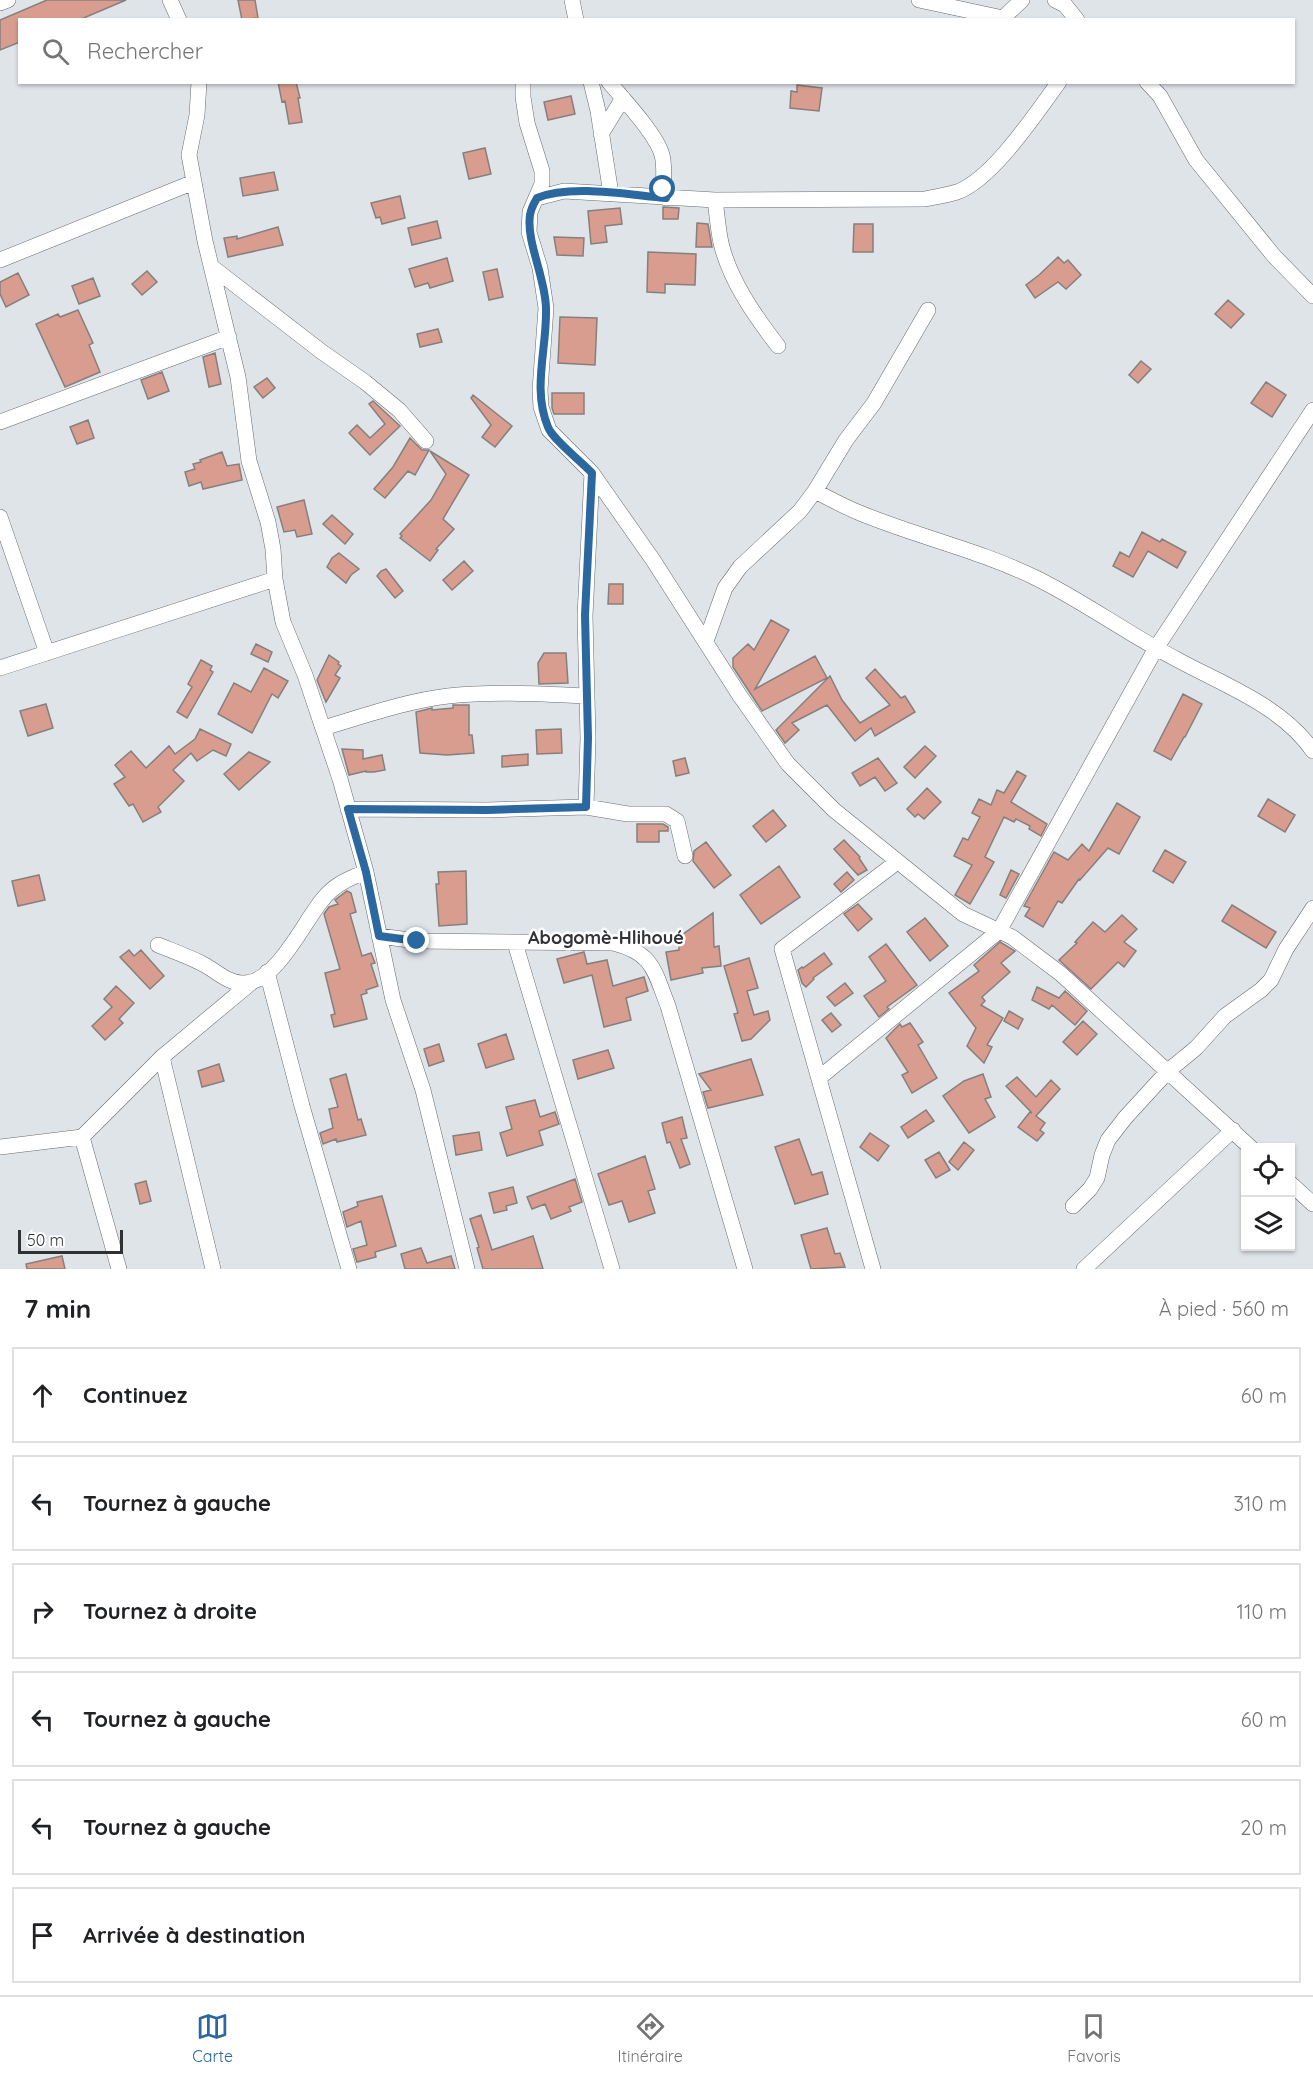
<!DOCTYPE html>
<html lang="fr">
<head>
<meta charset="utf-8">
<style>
	:root { --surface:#fff; --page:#f2f2f2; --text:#202124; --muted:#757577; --line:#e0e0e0; --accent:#2a689f }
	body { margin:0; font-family:Quicksand,sans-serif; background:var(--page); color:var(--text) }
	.controls { position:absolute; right:18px; bottom:18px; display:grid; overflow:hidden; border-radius:0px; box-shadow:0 2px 4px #0004 }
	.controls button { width:54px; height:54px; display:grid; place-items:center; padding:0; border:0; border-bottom:2px solid var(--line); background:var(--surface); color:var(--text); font:30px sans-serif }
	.scale { position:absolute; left:18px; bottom:15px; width:105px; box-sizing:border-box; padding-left:6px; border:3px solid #2f3133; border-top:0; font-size:16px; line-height:21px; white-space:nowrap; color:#2f3133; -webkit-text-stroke:4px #fff; paint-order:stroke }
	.stop { position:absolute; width:18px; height:18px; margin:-14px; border:4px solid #2a689f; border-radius:50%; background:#fff }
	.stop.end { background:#2a689f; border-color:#fff; box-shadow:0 2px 6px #0008 }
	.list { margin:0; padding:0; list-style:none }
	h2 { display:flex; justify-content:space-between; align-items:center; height:78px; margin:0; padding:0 24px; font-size:26px }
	h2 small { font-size:20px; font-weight:400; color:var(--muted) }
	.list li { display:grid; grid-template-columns:39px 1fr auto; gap:18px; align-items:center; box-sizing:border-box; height:96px; margin:0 12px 12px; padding:0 12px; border:2px solid var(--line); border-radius:0px }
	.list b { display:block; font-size:22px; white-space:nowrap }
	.list em { font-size:20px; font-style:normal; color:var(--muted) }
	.icon { flex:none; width:33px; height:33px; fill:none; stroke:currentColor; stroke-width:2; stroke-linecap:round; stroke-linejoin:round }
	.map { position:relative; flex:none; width:1313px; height:1269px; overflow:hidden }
	.search { position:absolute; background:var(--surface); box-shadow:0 2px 4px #0004; left:18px; right:18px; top:18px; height:66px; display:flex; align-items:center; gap:15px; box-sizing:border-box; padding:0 21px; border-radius:0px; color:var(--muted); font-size:22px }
	.sheet { height:726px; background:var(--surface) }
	nav { display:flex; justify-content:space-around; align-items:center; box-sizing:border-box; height:84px; border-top:2px solid var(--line); background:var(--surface); font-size:16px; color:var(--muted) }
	nav a { display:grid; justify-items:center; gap:3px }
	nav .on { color:var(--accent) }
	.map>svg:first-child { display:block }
	.building { fill:#d89d8f; stroke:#867f7e; stroke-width:1.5 }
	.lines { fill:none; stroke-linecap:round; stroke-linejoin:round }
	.street-casing { stroke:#686c71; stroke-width:16 }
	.street { stroke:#fff; stroke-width:15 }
	.route { stroke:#2a689f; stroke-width:8 }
	.labels { text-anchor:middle; stroke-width:5; stroke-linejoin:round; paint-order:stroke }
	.quarter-label { font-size:18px; font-weight:bold; fill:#303438; stroke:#fff }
</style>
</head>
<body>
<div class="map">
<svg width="1313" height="1269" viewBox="0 0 1313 1269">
	<rect width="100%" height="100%" fill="#dfe4e9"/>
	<path class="building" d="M47,0h79l-47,20h-59v22l-20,8v-30z
		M238,0h17l3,18 -16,2z
		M278,82h18l4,16h-2l4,24 -13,2 -4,-23 -3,1z
		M797,85l25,3 -3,23 -29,-3 1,-17 6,1z
		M571,96l4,18 -27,6 -4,-18z
		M485,148l6,26 -22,5 -6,-26z
		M274,172l4,18 -35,6 -3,-18z
		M400,196l5,22 -23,6 -2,-7 -4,1 -5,-15z
		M663,207l16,1 -1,11h-15z
		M620,208l2,16 -17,2 2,16 -16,2 -3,-33z
		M437,221l4,17 -29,7 -4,-17z
		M697,223l11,1 4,23h-16z
		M854,224h19v28h-20z
		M278,227l5,18 -55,12 -4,-19 13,-2v3z
		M554,237l30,1 -1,18 -26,-1z
		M648,252l48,2 -1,31 -30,-1v9l-18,-1z
		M1058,257l6,6 4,-3 13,15 -15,14 -8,-7 -23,16 -9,-13 13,-10z
		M447,258l6,23 -23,7 -2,-5 -13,4 -6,-18z
		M497,269l6,28 -14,3 -6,-28z
		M147,271l10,11 -15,13 -10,-11z
		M18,273l11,22 -23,12 -6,-13v-12z
		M93,278l7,18 -21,8 -7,-18z
		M1228,300l16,14 -13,14 -16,-14z
		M78,310l15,33 -4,2 11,27 -35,15 -29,-63 22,-10 2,3z
		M560,317l37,1 -2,47 -37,-2z
		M438,329l4,13 -22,5 -3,-13z
		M215,353l6,31 -12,3 -6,-30z
		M1141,361l10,8 -13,14 -9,-8z
		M162,372l7,19 -21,8 -7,-19z
		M267,378l8,10 -12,10 -9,-11z
		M1266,382l20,13 -14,22 -21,-14z
		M552,393h32v21h-30l-2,-6z
		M473,395l39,31 -17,21 -13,-10 9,-12 -20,-27z
		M373,401l27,25 -30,29 -21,-22 8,-8 13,13 15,-14 -16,-20z
		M88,420l6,18 -17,6 -7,-17z
		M410,438l12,12h7l-14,25 -7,-4 -23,27 -11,-9 19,-22z
		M430,451l39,24 -26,44 11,10 -18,20 2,1 -8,11 -30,-23 2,-2 -2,-2 31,-34 15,-26z
		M222,452l5,14 12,-2 3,16 -39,9 -2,-7 -12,4 -4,-14 10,-3 -2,-5 8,-2 -1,-2z
		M304,500l8,34 -15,3 -2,-7 -11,2 -7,-25z
		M332,515l21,19 -8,10 -22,-20z
		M1142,532l18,10 2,-3 24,13 -9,16 -29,-17 -15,26 -20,-11 7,-14 9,5z
		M339,553l20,16 -8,6 -5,8 -19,-16 5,-9z
		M464,561l9,10 -21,19 -9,-10z
		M386,569l17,22 -8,7 -18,-22 4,-5z
		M609,584h14v20h-15z
		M771,620l18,10 -34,59 60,-33 12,22 -65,33 -29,-44v-9l15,-14 6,6z
		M256,644l16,8 -4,10 -17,-8z
		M544,653h22l2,30 -29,1 -1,-21z
		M329,655l10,7 -1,2 3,2 -6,9 5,3 -14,24 -9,-22z
		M201,660l11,6 -2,4 3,2 -26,46 -10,-6 15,-25 -4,-3z
		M264,668l24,13 -10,17 -6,-4 -20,39 -34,-19 16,-31 17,9z
		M875,669l26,29 4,-2 10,16 -40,24 -4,-8 -16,13 -28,-36 -35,18 7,7 -14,13 -9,-13 54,-54 12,24 18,23 30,-18 -24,-27z
		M1183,694l19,10 -17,33h-1l-13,23 -17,-9z
		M46,704l7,24 -25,8 -8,-25z
		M453,705h16v30h3l2,18 -27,2 -27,-2 -4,-41 16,-4v2l21,-2z
		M200,729l31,15 -5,12 -13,-6 -16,11 -6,-8 -18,17 11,11 -26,26 3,5 -18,10 -10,-18 -4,2 -15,-22 11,-7 -10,-12 16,-14 15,17 23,-22 6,8 20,-15z
		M561,729l1,24 -25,1 -1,-24z
		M925,746l11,10 -21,22 -11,-11z
		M342,749l21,1v9l19,-4 3,15 -11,2h-8v-1l-17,4z
		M249,752l21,10 -31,28 -15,-16z
		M528,754v11l-26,2v-11z
		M685,758l4,15 -13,3 -3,-15z
		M878,758l19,25 -12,8 -10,-14 -15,9 -8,-13z
		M1017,771l9,5 -15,26 36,22 -6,12 -12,-7 1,-3 -14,-7 -2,3 -10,-5 -19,40 9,5 -24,42 -15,-9 17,-30 -18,-9 9,-18 5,2 12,-23 -8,-4 7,-14 12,6 6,-15 7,3z
		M927,788l14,14 -17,17 -6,-5 -3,3 -8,-8z
		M1268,799l27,16 -10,17 -27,-16z
		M1117,803l23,14 -21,37 -11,-6 -28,32 -1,-1 -17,24 -4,-2 -15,26 -18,-11 5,-8 -6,-2 30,-54 14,8 14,-16 7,7z
		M773,810l13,16 -20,16 -13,-16z
		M637,824h26l5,3v4h-9v11h-22z
		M844,840l16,17 -1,1 8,12 -9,5 -24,-26z
		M706,842l25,33 -17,13 -21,-27 1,-10z
		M1165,850l21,12 -13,21 -20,-12z
		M779,866l21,31 -39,27 -21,-29z
		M1011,870l8,4 -13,24 -6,-3z
		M466,871l1,53 -28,2 -3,-42h3l-1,-12z
		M847,872l7,8 -13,12 -7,-8z
		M39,875l6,25 -27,6 -6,-25z
		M347,891l4,2 5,19 -6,2 12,42 9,-3 4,10 -4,1 7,22 -12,4 1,3 -6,2 6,24 -33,8 -3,-12 4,-1 -10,-41 15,-4 -16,-55 5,-7 9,-3 -3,-4z
		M858,904l14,15 -14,12 -14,-17z
		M1232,905l44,27 -10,16 -44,-27z
		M713,913l1,34 5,-1 2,20 -19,2 1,5 -32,7 -5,-28 13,-2v-13z
		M1122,915l15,14 -13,13 12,9 -12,16 -6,-5 -27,27 -32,-29 18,-17 -2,-1 18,-20 12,10z
		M925,918l23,28 -18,15 -23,-29z
		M1000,942l15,9 -14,12 9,9 -28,25 3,4 -4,4 22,13 -16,27 5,2 -8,16 -17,-17 9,-18 -27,-35 30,-22 -5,-6z
		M886,944l31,41 -30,22 2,2 -10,8 -15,-21 22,-15 -17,-24z
		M129,950l5,6 7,-6 23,26 -14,13 -30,-32z
		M584,952l3,12 20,-4 6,26 31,-9 4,14 -22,7 5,22 -27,7 -12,-52 -28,8 -7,-24z
		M824,953l8,11 -19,14 1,1 -8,8 -4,-4 -4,-13 4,-3 1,1z
		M749,958l9,30 -11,3 7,24 14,-4 2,9 -19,19 -9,2 -8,-27 4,-1 -14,-47z
		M845,983l8,10 -18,13 -8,-9z
		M116,986l18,17 -15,16 4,4 -18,17 -13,-14 20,-19 -8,-8z
		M1037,987l22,11 6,-7 22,20 -12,14 -23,-20 -3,4 -17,-9z
		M1009,1011l14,8 -5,10 -14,-8z
		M831,1013l10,12 -9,7 -10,-12z
		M1083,1021l14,13 -20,21 -14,-13z
		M910,1023l13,19 -5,3 19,33 -25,15 -10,-18 6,-3 -22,-34 14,-14 2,3z
		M506,1034l8,25 -28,9 -8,-24z
		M439,1044l5,17 -15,5 -5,-17z
		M608,1050l6,18 -36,11 -5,-19z
		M751,1059l12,36 -55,13 -5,-16 8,-2 -12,-16z
		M219,1064l5,17 -22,6 -4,-16z
		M346,1074l12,46 3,-1 5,16 -29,7 -1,-3 -13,5 -3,-11 13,-5 -4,-19 9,-2 -8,-28z
		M983,1074l8,23 -6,2 10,18 -26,16 -26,-37 21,-15z
		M1017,1077l19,20 15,-17 9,9 -24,27 9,7 -5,7 4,3 -7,8 -19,-14 12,-15 2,1 -26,-27z
		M535,1100l5,17 15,-5 4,12 -20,7 4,14 -36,11 -7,-23 12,-4 -6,-22z
		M926,1110l8,11 -26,17 -7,-11z
		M682,1117l5,21 -6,1 9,25 -10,4 -10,-26 -3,1 -5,-20z
		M479,1132l3,18 -26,5 -3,-19z
		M870,1133l19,13 -11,15 -18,-14z
		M799,1139l13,36 10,-3 6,22 -33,10 -20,-57z
		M964,1142l10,8 -16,20 -9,-8z
		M939,1152l11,18 -14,8 -11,-18z
		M645,1156l10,33 -7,2 7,22 -26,9 -7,-21 -13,4 -11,-31z
		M575,1179l7,23 -13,5 2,4 -20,8 -6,-15 -13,5 -5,-12z
		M146,1181l5,20 -11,3 -5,-20z
		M513,1187l4,16 -11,3 1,4 -13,3 -5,-20z
		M382,1196l14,50 -21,6 1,5 -19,5 -4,-13 14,-4 -6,-24 -14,6 -4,-15 15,-6 -1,-4z
		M481,1215l11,35 41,-14 10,33h-60l-6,-21 2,-1 -9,-28z
		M827,1228l8,26 5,-1 5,14 -34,2 -10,-34z
		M421,1248l6,15 24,-7 4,13h-50l-4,-15z
		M62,1256l3,13h-38l-1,-5z"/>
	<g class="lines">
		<g class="street-casing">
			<path id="street" d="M170,0l9,20
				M572,0l4,20
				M919,0l84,18 19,-18
				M1055,0l10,5 12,15
				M0,3l8,-3
				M199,82l-2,33 -8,40 16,86 33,136 11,84 19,61 5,27 2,30 8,43 22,53 35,104 26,93 27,128 30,90 44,179
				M523,82v15l4,26 15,48v13l-12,28 -1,20 11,36 6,40 -6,82 1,17 8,23 43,43 61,87 87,136 48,68 46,46 129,104 49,23 49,37 190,174
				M591,82l7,29 13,83
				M609,82c14,17 48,53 53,73 4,15 -1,29 4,43
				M1147,82l13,14 36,64 78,96 39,40
				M601,134l22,-36
				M537,198l27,-7 151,9 210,-1c10,-2 22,-4 32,-7 36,-13 79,-79 102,-110
				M715,200c2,14 3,29 6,43 9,38 34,73 57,103
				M0,260l194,-78
				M212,267l110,85 43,30 34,28 27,31
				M0,422l229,-85
				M815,491c15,8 30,16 45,22 58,24 119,37 176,65 49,24 93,57 142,82 46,25 104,46 135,91
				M0,517l47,136
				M706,641l19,-53 15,-21 60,-56 15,-20 31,-51 28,-37 54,-93
				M0,668l275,-89
				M323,728c41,-12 83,-27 125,-32 46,-5 92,-2 138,0
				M586,807l2,-69 -3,-122 7,-143
				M348,809l139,1 99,-3 42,7h38l11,7 8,35
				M379,936l38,5 196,2c41,10 41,28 55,63l77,263
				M515,943l97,326
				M158,945c15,6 29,11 43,18 13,6 26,20 41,20 34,2 62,-62 81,-84 11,-14 26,-21 43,-27
				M267,972l35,134 47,163
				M162,1057l51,212
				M819,1078l180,-147 157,-283 157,-238
				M82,1137l37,132
				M0,1147l82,-10 80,-80 90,-75
				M1290,1183l23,21
				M1073,1206l17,-17 7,-11 5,-23 6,-15 17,-22 43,-47 28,-23 29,-32 36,-26 10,-10 15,-31 27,-41
				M873,1269l-91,-320 115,-87
				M1084,1269l149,-139"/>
		</g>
		<use href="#street" class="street"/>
	</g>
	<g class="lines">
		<path class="route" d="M417,941l-38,-5 -13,-64 -18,-63 139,1 99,-3 2,-69 -3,-123 7,-142c-11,-12 -39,-33 -44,-46 -16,-38 -1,-78 -2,-118 0,-30 -20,-67 -16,-94 1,-6 4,-12 7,-17 34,-14 92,-3 129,0l-3,-9"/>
	</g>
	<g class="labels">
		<g class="quarter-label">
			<text x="606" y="944">Abogomè-Hlihoué</text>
		</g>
	</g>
</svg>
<div class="controls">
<button><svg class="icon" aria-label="locate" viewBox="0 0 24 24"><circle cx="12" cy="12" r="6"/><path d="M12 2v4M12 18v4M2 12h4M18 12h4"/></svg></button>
<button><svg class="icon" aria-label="layers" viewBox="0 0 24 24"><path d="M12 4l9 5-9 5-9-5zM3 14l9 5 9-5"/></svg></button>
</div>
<div class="scale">50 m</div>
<div class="stop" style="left:663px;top:189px"></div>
<div class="stop end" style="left:417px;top:941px"></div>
<div class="search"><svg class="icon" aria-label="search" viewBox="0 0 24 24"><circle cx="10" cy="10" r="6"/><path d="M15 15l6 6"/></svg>Rechercher</div>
</div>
<section class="sheet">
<h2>7 min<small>À pied · 560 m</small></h2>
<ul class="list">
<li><svg class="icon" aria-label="ahead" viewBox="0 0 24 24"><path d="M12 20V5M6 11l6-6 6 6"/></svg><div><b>Continuez</b></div><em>60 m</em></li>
<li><svg class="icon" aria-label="left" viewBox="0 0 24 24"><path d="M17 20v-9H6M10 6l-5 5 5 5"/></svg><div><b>Tournez à gauche</b></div><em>310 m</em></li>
<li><svg class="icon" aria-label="right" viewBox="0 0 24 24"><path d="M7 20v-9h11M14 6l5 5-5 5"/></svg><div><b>Tournez à droite</b></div><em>110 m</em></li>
<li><svg class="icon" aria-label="left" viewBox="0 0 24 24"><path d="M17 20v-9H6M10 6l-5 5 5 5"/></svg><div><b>Tournez à gauche</b></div><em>60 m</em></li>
<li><svg class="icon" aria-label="left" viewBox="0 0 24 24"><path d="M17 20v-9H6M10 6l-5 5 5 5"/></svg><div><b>Tournez à gauche</b></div><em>20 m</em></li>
<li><svg class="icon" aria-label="arrive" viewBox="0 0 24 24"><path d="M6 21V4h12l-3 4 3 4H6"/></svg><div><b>Arrivée à destination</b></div></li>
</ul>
</section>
<nav>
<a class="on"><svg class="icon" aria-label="map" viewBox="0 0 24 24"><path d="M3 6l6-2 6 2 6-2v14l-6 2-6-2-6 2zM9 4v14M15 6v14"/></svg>Carte</a>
<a><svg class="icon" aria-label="directions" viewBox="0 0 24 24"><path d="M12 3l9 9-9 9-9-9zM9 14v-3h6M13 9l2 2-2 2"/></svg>Itinéraire</a>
<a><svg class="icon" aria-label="saved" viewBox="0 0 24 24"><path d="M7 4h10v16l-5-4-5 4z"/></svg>Favoris</a>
</nav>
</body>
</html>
